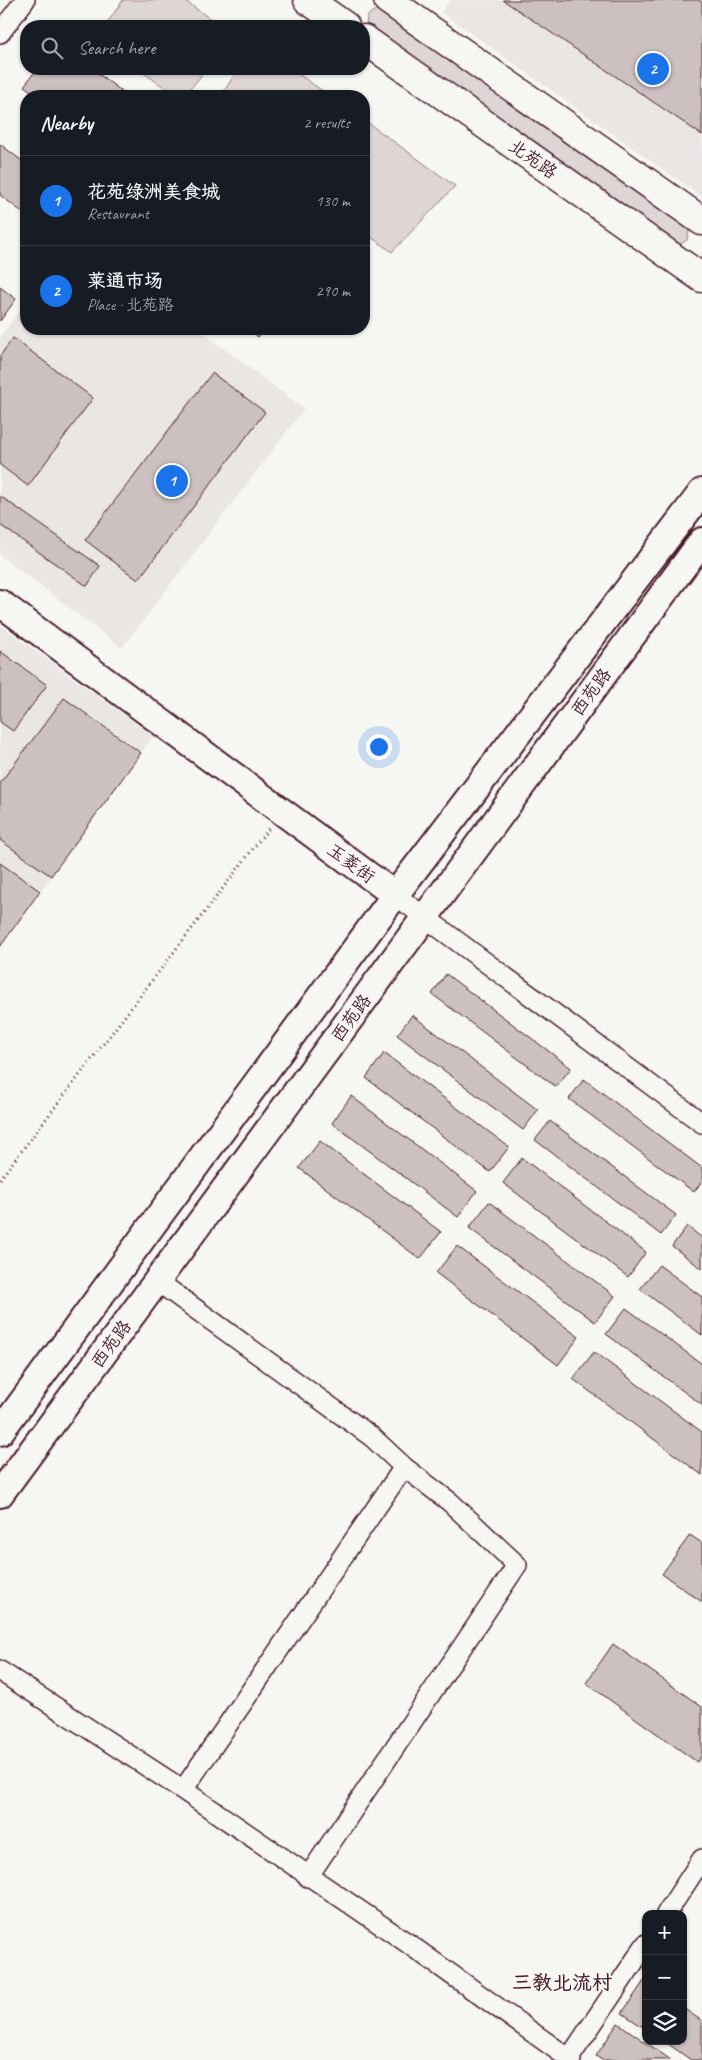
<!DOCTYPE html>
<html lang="en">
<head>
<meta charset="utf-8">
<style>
	:root { --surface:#171b24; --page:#20242c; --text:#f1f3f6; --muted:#9ea1a6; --line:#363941; --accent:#1a73e8 }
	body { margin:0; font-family:Caveat,"LXGW WenKai TC",sans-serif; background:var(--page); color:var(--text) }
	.controls { position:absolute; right:15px; bottom:15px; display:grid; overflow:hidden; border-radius:10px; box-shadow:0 1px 4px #0004 }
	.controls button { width:45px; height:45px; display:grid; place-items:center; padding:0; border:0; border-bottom:1px solid var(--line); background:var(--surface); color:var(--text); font:25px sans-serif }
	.you { position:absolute; left:378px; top:746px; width:18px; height:18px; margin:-12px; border:4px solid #fff; border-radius:50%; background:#1a73e8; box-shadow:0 0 0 8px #1a73e833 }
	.badge { display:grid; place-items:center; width:32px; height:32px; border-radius:50%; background:var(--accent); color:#fff; font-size:16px; font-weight:700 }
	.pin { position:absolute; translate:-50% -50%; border:2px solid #fff; box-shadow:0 1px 5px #0006 }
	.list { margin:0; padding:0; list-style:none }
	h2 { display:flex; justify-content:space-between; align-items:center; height:65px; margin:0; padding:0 20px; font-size:21px }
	h2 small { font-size:16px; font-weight:400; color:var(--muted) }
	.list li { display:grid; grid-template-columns:32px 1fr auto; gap:15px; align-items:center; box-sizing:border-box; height:90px; padding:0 20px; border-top:1px solid var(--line) }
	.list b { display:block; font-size:19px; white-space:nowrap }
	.list p { margin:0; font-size:16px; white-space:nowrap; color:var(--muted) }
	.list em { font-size:16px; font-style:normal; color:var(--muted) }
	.icon { flex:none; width:28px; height:28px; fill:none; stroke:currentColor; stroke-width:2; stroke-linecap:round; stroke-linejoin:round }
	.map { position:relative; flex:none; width:702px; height:2060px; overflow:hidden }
	.search { position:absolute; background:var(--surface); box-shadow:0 1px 4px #0004; left:20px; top:20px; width:350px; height:55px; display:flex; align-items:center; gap:12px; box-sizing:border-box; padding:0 18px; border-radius:20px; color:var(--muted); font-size:19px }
	.panel { position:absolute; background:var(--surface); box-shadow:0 1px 4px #0004; left:20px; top:90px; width:350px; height:245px; border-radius:20px }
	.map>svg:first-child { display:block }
	.built { fill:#e9e6e3 }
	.green { fill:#ddd6d5; stroke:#947a80 }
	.building { fill:#ccc1c0; stroke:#4a1f2b }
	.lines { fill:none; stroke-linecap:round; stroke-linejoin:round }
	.street-casing { stroke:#4a1f2b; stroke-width:22 }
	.secondary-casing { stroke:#4a1f2b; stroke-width:30 }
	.primary-casing { stroke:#4a1f2b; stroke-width:31 }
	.path { stroke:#4a1f2b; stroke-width:3; stroke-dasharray:1 4; stroke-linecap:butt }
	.street { stroke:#f6f6f2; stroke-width:19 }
	.secondary { stroke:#f6f6f2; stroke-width:26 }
	.primary { stroke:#f6f6f2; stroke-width:28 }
	.labels { text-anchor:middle; stroke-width:4; stroke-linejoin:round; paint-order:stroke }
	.street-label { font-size:18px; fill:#4a1f2b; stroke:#f6f6f2 }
	.quarter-label { font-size:20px; font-weight:bold; fill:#4a1f2b; stroke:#f6f6f2 }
</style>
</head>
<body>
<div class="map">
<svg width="702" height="2060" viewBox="0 0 702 2060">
	<rect width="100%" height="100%" fill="#f6f6f2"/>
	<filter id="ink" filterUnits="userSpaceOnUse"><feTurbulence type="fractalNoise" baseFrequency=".02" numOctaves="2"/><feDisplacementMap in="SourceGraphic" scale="10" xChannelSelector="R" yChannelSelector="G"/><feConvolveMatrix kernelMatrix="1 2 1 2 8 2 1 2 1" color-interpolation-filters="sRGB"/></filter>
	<g filter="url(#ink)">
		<path class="built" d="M450,0h252v197l-261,-185z
			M26,302v27h172l106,80 -182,239 -122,-93v-218z
			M0,625l153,111 -153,211z"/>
		<path class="green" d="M123,0h61l36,26h-115z
			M376,10h4l305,215 4,7 -2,8 -8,5h-4l-308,-218c-2,-9 1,-14 9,-17z
			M138,69h69l-23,27h-7z
			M238,69h53l39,27h-109z
			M364,120l91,66 -63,66 -28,-20z"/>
		<path class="building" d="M503,0h196l3,2v133z
			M37,69h55l36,27h-90l-14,-10z
			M0,144l26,20v51l-26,-20z
			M0,287l16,12 -16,22z
			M249,329h16l-7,8z
			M13,338l80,60 -65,88 -28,-21v-109z
			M212,373l53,39 -127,168 -53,-40z
			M0,496l100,70 -13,20 -87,-61z
			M0,651l47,34 -34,46 -13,-9z
			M64,698l77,55 -90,123 -51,-36v-57z
			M0,863l40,28 -40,56z
			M446,974l125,94 -15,19 -124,-93z
			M412,1015l126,95 -15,20 -126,-95z
			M384,1053l125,94 -19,25 -124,-94z
			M584,1079l118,89v13l-8,11 -125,-93z
			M351,1096l126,95 -19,26 -126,-94z
			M550,1121l126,94 -15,20 -126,-95z
			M320,1141l121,91 -21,27 -121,-91z
			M522,1158l124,94 -18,25 -125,-94z
			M489,1202l126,94 -20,26 -126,-94z
			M687,1226l15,12v31l-30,-23z
			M457,1246l122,91 -21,28 -122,-92z
			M659,1265l43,32v38l-62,-46z
			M626,1308l76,56v41l-96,-71z
			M594,1352l108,80v43l-129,-96z
			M690,1535l12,8v59l-40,-28z
			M613,1644l89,63v48l-5,7 -111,-79z
			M644,1981l2,1v47l-24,-16z
			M683,2008l19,13v39h-11l-27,-19h19z
			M618,2023l53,37h-69l-6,-4z"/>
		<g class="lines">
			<g class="street-casing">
				<path id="street" d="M0,33l25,-33
					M395,895l307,228
					M157,1281l215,156 32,30 46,35 67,63 -209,312
					M0,1671l183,119 223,152 165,118
					M183,1790l221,-323
					M666,1914l36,-55
					M568,2060l78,-116"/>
			</g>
			<g class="secondary-casing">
				<path id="secondary" d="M0,603l395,292
					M0,1432l395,-537 307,-403
					M0,1494l702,-953"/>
			</g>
			<g class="primary-casing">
				<path id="primary" d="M308,0l37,26
					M388,0l314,221
					M364,39l338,239"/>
			</g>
			<path class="path" d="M0,1179l269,-351"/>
			<use href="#street" class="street"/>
			<use href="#secondary" class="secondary"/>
			<use href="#primary" class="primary"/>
		</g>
	</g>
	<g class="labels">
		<g class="street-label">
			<text transform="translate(533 159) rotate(35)" y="6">北苑路</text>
			<text transform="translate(591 692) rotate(-54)" y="6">西苑路</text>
			<text transform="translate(351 863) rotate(36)" y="6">玉菱街</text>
			<text transform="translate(351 1018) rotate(-54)" y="6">西苑路</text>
			<text transform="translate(111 1344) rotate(-54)" y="6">西苑路</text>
		</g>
		<g class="quarter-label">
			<text x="562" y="1989">三教北流村</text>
		</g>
	</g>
</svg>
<div class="controls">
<button>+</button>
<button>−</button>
<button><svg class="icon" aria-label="layers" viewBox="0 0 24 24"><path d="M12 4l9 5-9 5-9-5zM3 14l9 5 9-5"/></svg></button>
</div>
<div class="you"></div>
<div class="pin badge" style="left:172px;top:481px">1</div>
<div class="pin badge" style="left:653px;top:69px">2</div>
<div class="search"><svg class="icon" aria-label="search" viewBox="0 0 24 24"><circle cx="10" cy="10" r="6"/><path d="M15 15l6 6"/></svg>Search here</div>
<section class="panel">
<h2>Nearby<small>2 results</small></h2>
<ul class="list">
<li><span class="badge">1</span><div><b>花苑绿洲美食城</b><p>Restaurant</p></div><em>130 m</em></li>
<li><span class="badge">2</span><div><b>莱通市场</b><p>Place · 北苑路</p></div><em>290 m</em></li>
</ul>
</section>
</div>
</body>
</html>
